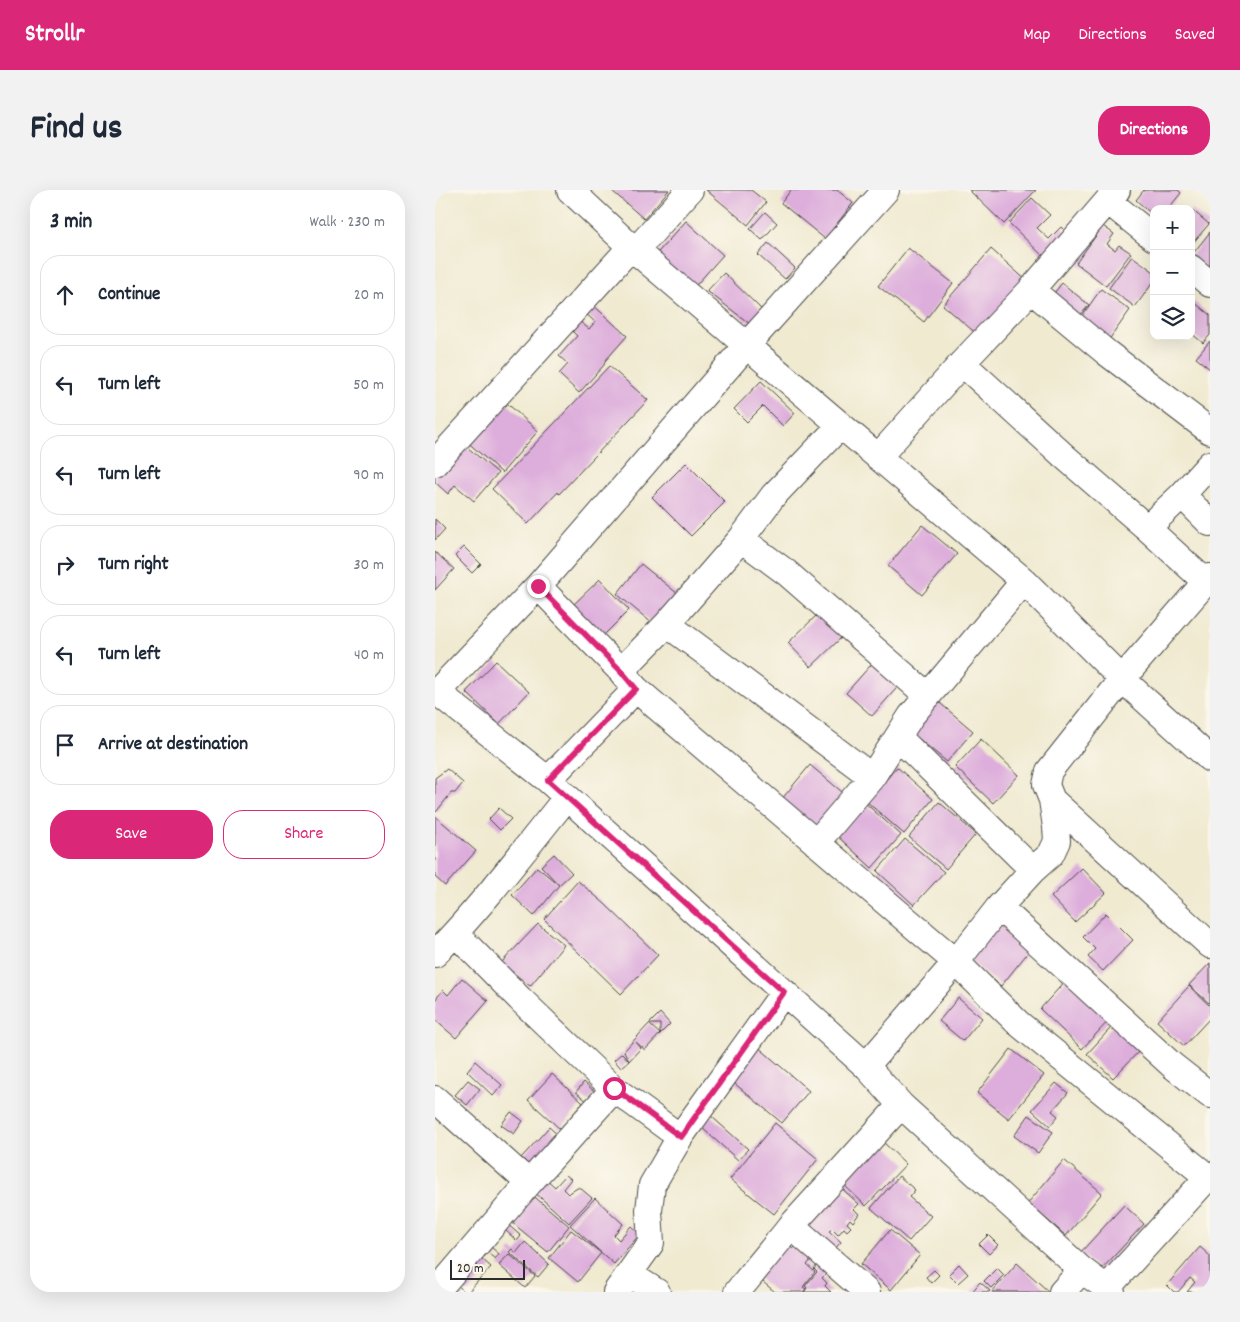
<!DOCTYPE html>
<html lang="en">
<head>
<meta charset="utf-8">
<style>
	:root { --surface:#fff; --page:#f2f2f3; --text:#1f2937; --muted:#747a83; --line:#e0e1e3; --accent:#db2777 }
	body { margin:0; font-family:Dekko,sans-serif; background:var(--page); color:var(--text) }
	.controls { position:absolute; right:15px; top:15px; display:grid; overflow:hidden; border-radius:10px; box-shadow:0 5px 20px #0002 }
	.controls button { width:45px; height:45px; display:grid; place-items:center; padding:0; border:0; border-bottom:1px solid var(--line); background:var(--surface); color:var(--text); font:25px sans-serif }
	.scale { position:absolute; left:15px; bottom:12px; width:75px; box-sizing:border-box; padding-left:5px; border:2px solid #2b2b2b; border-top:0; font-size:14px; line-height:18px; white-space:nowrap; color:#2b2b2b; -webkit-text-stroke:4px #fbf7ec; paint-order:stroke }
	.stop { position:absolute; width:15px; height:15px; margin:-11px; border:4px solid #db2777; border-radius:50%; background:#fff }
	.stop.end { background:#db2777; border-color:#fff; box-shadow:0 1px 5px #0008 }
	.list { margin:0; padding:0; list-style:none }
	h2 { display:flex; justify-content:space-between; align-items:center; height:65px; margin:0; padding:0 20px; font-size:21px }
	h2 small { font-size:16px; font-weight:400; color:var(--muted) }
	.list li { display:grid; grid-template-columns:32px 1fr auto; gap:15px; align-items:center; box-sizing:border-box; height:80px; margin:0 10px 10px; padding:0 10px; border:1px solid var(--line); border-radius:20px }
	.list b { display:block; font-size:19px; white-space:nowrap }
	.list em { font-size:16px; font-style:normal; color:var(--muted) }
	.actions { display:flex; gap:10px; padding:15px 20px }
	.actions a { flex:1; padding:11px 0; border:1px solid var(--accent); border-radius:20px; text-align:center; font-size:18px; color:var(--accent) }
	.actions .main { background:var(--accent); color:#fff }
	.icon { flex:none; width:28px; height:28px; fill:none; stroke:currentColor; stroke-width:2; stroke-linecap:round; stroke-linejoin:round }
	.map { position:relative; flex:none; width:775px; height:1102px; overflow:hidden; border-radius:20px }
	header { display:flex; align-items:center; gap:30px; box-sizing:border-box; height:70px; padding:0 25px; background:var(--accent); color:#fff }
	header strong { font-size:24px }
	nav { display:flex; gap:28px; margin-inline-start:auto; font-size:18px }
	.intro { display:flex; align-items:center; justify-content:space-between; box-sizing:border-box; height:120px; padding:0 30px }
	h1 { margin:0; font-size:35px }
	.button { padding:12px 22px; border-radius:20px; background:var(--accent); color:#fff; font-size:18px; font-weight:700 }
	main { display:flex; gap:30px; padding:0 30px }
	aside { flex:1; background:var(--surface); border-radius:20px; box-shadow:0 5px 20px #0002 }
	.map>svg:first-child { display:block }
	.building { fill:#ddaddb }
	.lines { fill:none; stroke-linecap:round; stroke-linejoin:round }
	.street-casing { stroke:#494844; stroke-width:28 }
	.street { stroke:#fff; stroke-width:26 }
	.route { stroke:#db2777; stroke-width:6 }
</style>
</head>
<body>
<header>
<strong>Strollr</strong>
<nav><a>Map</a><a>Directions</a><a>Saved</a></nav>
</header>
<div class="intro"><h1>Find us</h1><a class="button">Directions</a></div>
<main>
<aside>
<h2>3 min<small>Walk · 230 m</small></h2>
<ul class="list">
<li><svg class="icon" aria-label="ahead" viewBox="0 0 24 24"><path d="M12 20V5M6 11l6-6 6 6"/></svg><div><b>Continue</b></div><em>20 m</em></li>
<li><svg class="icon" aria-label="left" viewBox="0 0 24 24"><path d="M17 20v-9H6M10 6l-5 5 5 5"/></svg><div><b>Turn left</b></div><em>50 m</em></li>
<li><svg class="icon" aria-label="left" viewBox="0 0 24 24"><path d="M17 20v-9H6M10 6l-5 5 5 5"/></svg><div><b>Turn left</b></div><em>90 m</em></li>
<li><svg class="icon" aria-label="right" viewBox="0 0 24 24"><path d="M7 20v-9h11M14 6l5 5-5 5"/></svg><div><b>Turn right</b></div><em>30 m</em></li>
<li><svg class="icon" aria-label="left" viewBox="0 0 24 24"><path d="M17 20v-9H6M10 6l-5 5 5 5"/></svg><div><b>Turn left</b></div><em>40 m</em></li>
<li><svg class="icon" aria-label="arrive" viewBox="0 0 24 24"><path d="M6 21V4h12l-3 4 3 4H6"/></svg><div><b>Arrive at destination</b></div></li>
</ul>
<div class="actions"><a class="main">Save</a><a>Share</a></div>
</aside>
<div class="map">
<svg width="775" height="1102" viewBox="0 0 775 1102">
	<rect width="100%" height="100%" fill="#fbf7ec"/>
	<filter id="ink" filterUnits="userSpaceOnUse"><feTurbulence type="fractalNoise" baseFrequency=".02" numOctaves="2"/><feDisplacementMap in="SourceGraphic" scale="10" xChannelSelector="R" yChannelSelector="G"/><feConvolveMatrix kernelMatrix="1 2 1 2 8 2 1 2 1" color-interpolation-filters="sRGB"/></filter>
	<filter id="wash" filterUnits="userSpaceOnUse"><feTurbulence type="fractalNoise" baseFrequency=".0096" numOctaves="4" result="noise"/><feDisplacementMap in="SourceGraphic" scale="20" xChannelSelector="R" yChannelSelector="G"/><feGaussianBlur stdDeviation="1.12" result="paint"/><feColorMatrix in="noise" values="0 0 0 0 0 0 0 0 0 0 0 0 0 0 0 0 0 1.4 0 .05"/><feComposite in="paint" operator="in"/></filter>
	<g filter="url(#wash)">
		<rect width="100%" height="100%" fill="#f0ead1"/>
		<g id="blocks">
			<path class="building" d="M176,0h58l-25,29z
				M271,0h45l15,12 -18,23z
				M356,0h46l16,13 -28,36 -44,-36z
				M534,0h67l-32,34z
				M709,0h34l3,3 -13,16h-14v7l-18,-16z
				M597,8l18,17 -13,13 12,11 12,-12 9,9 -23,24 -38,-37z
				M756,19l18,15 -18,21z
				M330,22l12,11 -15,17 -12,-11z
				M251,31l37,34 -35,39 -37,-34z
				M668,36l11,8 -7,10 8,6 4,-5 12,8 -25,33 -30,-23z
				M775,42v39l-19,-15z
				M333,53l27,25 -10,11 -27,-24z
				M473,58l45,35 -29,39 -46,-36z
				M556,59l36,32 -48,55 -36,-31z
				M697,66l22,16v9l-19,26 -26,-19z
				M289,83l37,36 -11,15 -43,-33z
				M627,93l27,22 -11,13 -27,-21z
				M666,99l29,21 -24,34 -29,-21z
				M759,112l16,13v20l-7,8 -12,-10v-4l5,-6 -5,-3v-14z
				M156,113l36,33 -22,25 -1,4 -25,28 -20,-19 9,-10 -9,-8 18,-20 -7,-7 8,-9 11,9 6,-7 -12,-11z
				M775,151v28l-14,-11z
				M174,176l39,34 -89,94 -1,-2 -30,32 -36,-35z
				M326,191l34,32 -12,13 -20,-20 -16,16 -13,-13z
				M65,207l38,34 -36,42 -39,-35z
				M26,252l37,31 -24,28 -19,-16 -7,9 -13,-12v-9z
				M251,273l39,39 -34,34 -39,-39z
				M0,329l10,10 -10,11z
				M487,335l35,29 -35,41 -34,-29z
				M29,357l17,17 -9,9 -17,-17z
				M0,362l19,17 -19,21z
				M206,374l42,34 -24,31 -42,-35z
				M165,389l29,31 -28,28 -30,-31z
				M384,423l23,24 -31,30 -23,-24z
				M442,468l26,23 -31,35 -26,-23z
				M61,471l33,31 -30,32 -33,-32z
				M499,508l39,33 -26,31 -39,-32z
				M546,549l38,36 -26,28 -38,-36z
				M375,575l38,32 -34,41 -38,-32z
				M462,577l36,32 -29,35 -37,-32z
				M12,579l16,14 -8,10h-4l-14,18 -2,1v-34z
				M429,612l37,33 -29,33 -37,-34z
				M504,612l37,32 -30,35 -37,-32z
				M64,618l12,11 -11,11 -11,-11z
				M0,626l41,35 -31,35 -10,-9z
				M470,649l39,33 -30,33 -37,-34z
				M119,664l18,19 -13,12 -25,31 -22,-21 25,-28 22,18 -18,-19z
				M647,678l24,25 -31,29 -24,-25z
				M143,691l27,23 53,51 -37,39 -77,-75z
				M671,723l27,27 -30,31 -15,-14 7,-8 -12,-12z
				M567,729l32,26 -33,41 -32,-26z
				M103,734l26,21 -34,41 -29,-23z
				M775,773v41l-21,-19z
				M634,787l43,40 -30,32 -42,-40z
				M27,788l26,23 -32,37 -21,-18v-20l8,-10 5,5z
				M754,796l21,20v12l-26,28 -27,-25z
				M523,808l24,20 -19,23 -24,-20z
				M225,823l10,11 -10,10v-10h-11z
				M683,830l27,25 -32,33 -26,-24z
				M214,834l11,10 -15,16 -9,-8 5,6 -12,13 -8,7 -7,-8 8,-7 7,8 -5,-10z
				M321,855l53,46 -27,32 -54,-45z
				M576,859l33,26 -35,44 -32,-26z
				M40,871l27,24 -9,11 -26,-25z
				M117,884l31,29 -23,26 -32,-29z
				M33,890l12,9 -13,16 -12,-10z
				M149,892l11,10 -7,10 -12,-10z
				M621,893l12,10 -16,18 6,5 -8,10 -18,-16z
				M76,922l12,9 -9,13 -13,-9z
				M594,925l24,17 -15,21 -24,-17z
				M276,926l37,33 -10,11 -37,-33z
				M340,933l43,36 -44,55 -44,-35z
				M114,937l10,9 -27,31 -11,-9z
				M446,950l25,24 -40,42 -24,-23z
				M629,970l38,33 -36,43 -38,-33z
				M131,985l5,4 -8,10 5,5 11,-7 13,11 -23,25 -37,-33 12,-13 11,10z
				M464,986l16,14 -6,7 22,19 -22,25 -38,-33z
				M402,994l22,20 -5,5 5,5 -6,8 -3,-3 -3,4 4,4 -4,4 -3,-3 -6,7 -6,-6 -3,2 12,11 -9,10 -34,-26z
				M95,1003l39,33 -21,26 -38,-31z
				M160,1008l28,26 -9,11 5,5 12,-14 9,8 -26,30 -44,-39z
				M689,1015l20,19 -44,47 -20,-18z
				M71,1033l15,13 -4,5 -12,-11z
				M136,1040l30,23 -23,29 -29,-24z
				M455,1040l30,25 -29,35 -30,-26z
				M553,1045l10,10 -9,9 -10,-10z
				M63,1049l-7,8 8,7 -4,5 -7,-6 -4,4 -4,-3z
				M90,1052l24,22 -11,13 -29,-25 3,-3 4,4z
				M364,1052l12,18 -4,5 8,7 -12,15 3,2 -3,3h-28l-18,-15 29,-34 7,6z
				M765,1057l10,9v36h-23l8,-10 -5,-4 -12,14h-4l-7,-7z
				M74,1064l26,22 -10,12 -26,-23z
				M46,1068l10,9 -23,25h-3l-8,-7z
				M385,1071l10,9 -8,8 5,5 -2,3 6,6h-27l3,-4 -2,-2 12,-14 -3,-3z
				M582,1073l32,29h-57z
				M524,1074l9,10 -10,9 -9,-9z
				M562,1078l7,7 -13,13 -7,-7z
				M499,1080l5,5 -8,8 -5,-6z
				M545,1092l10,9 -1,1h-17z"/>
		</g>
	</g>
	<g filter="url(#ink)">
		<use href="#blocks" fill-opacity="0" stroke="#494844" stroke-width="1"/>
		<g class="lines">
			<g class="street-casing">
				<path id="street" d="M135,0l61,57 393,334 98,98 88,80
					M673,11l46,37
					M201,60l54,-60
					M756,78l19,16
					M596,100l76,63 103,78
					M527,173l103,94 82,71 59,54
					M405,236l-67,70 -32,43 46,34 141,123
					M443,267l84,-94 69,-73 86,-100
					M0,273l196,-216
					M747,305l28,28
					M712,338l35,-33 28,-31
					M103,396l83,85 15,18 320,273 62,61 192,156
					M232,434l205,153
					M186,481l46,-47 74,-85
					M2,502l111,88 19,17 299,269 35,39 181,165 30,22
					M0,504l103,-108 208,-240 140,-156
					M463,547l135,133
					M113,590l88,-91
					M617,610l158,145
					M381,653l56,-66 39,-61 113,-135
					M564,717l174,159 37,29
					M20,743l65,66 94,90 66,48 -28,48 -3,25 2,33 -35,49
					M0,764c48,-49 89,-104 132,-157
					M431,876l90,-104 43,-55 34,-37 18,-16 6,-13 -1,-14 -4,-27 -6,-15 3,-14 73,-92 88,-102
					M0,909l94,84
					M245,947l104,-145
					M356,1036l76,66
					M194,1084l28,18
					M672,1098l103,-113
					M1,1102l93,-109 85,-94
					M302,1102l54,-66 110,-121
					M627,1102l20,-22"/>
			</g>
			<use href="#street" class="street"/>
		</g>
	</g>
	<g class="lines" filter="url(#ink)">
		<path class="route" d="M103,396l83,85 15,18 -88,91 236,212 -103,145 -67,-49"/>
	</g>
</svg>
<div class="controls">
<button>+</button>
<button>−</button>
<button><svg class="icon" aria-label="layers" viewBox="0 0 24 24"><path d="M12 4l9 5-9 5-9-5zM3 14l9 5 9-5"/></svg></button>
</div>
<div class="scale">20 m</div>
<div class="stop" style="left:179px;top:898px"></div>
<div class="stop end" style="left:103px;top:396px"></div>
</div>
</main>
</body>
</html>
